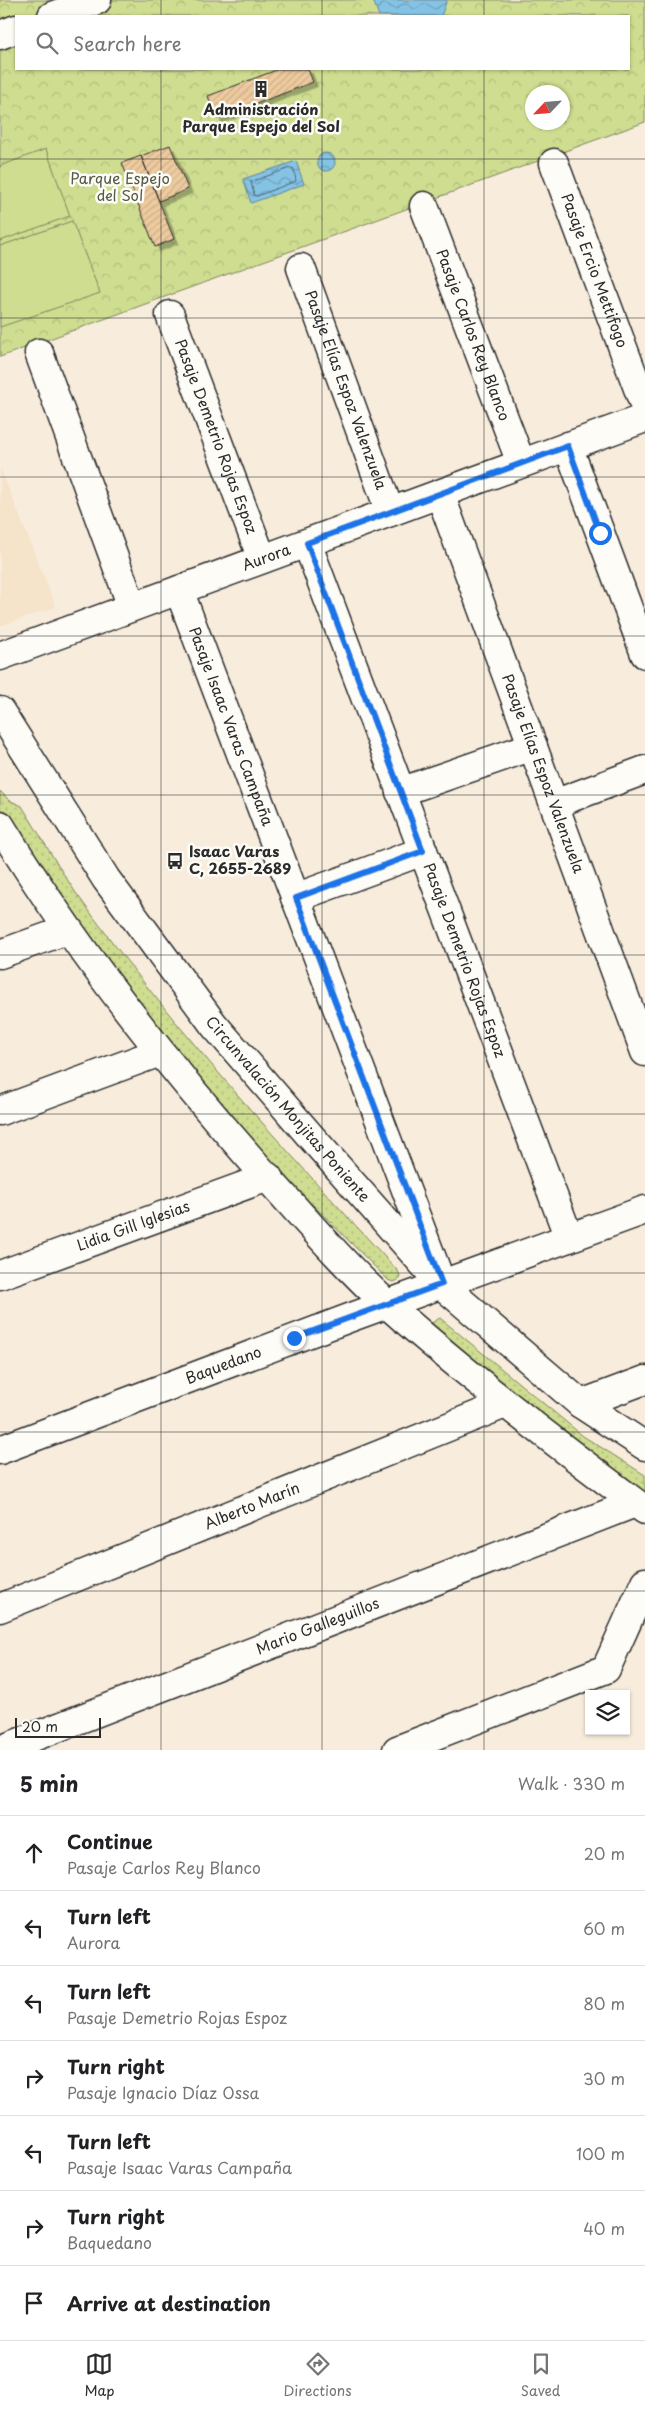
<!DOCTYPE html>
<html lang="en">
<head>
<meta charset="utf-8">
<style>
	:root { --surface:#fff; --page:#f2f2f2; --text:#202124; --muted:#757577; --line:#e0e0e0; --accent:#2b2b2b }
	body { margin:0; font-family:"Playpen Sans",sans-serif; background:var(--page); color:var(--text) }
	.controls { position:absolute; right:15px; bottom:15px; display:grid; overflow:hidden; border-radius:0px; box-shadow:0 1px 4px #0004 }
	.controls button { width:45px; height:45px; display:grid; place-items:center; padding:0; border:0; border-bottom:1px solid var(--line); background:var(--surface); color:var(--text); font:25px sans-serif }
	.compass { position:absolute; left:525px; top:85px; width:45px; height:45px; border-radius:50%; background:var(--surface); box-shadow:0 1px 4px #0004; rotate:244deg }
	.scale { position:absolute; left:15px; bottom:12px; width:86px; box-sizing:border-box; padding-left:5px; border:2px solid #2b2b2b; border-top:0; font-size:14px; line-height:18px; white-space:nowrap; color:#2b2b2b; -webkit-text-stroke:4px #fdfcf7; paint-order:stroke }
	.stop { position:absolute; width:15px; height:15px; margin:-11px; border:4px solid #1a73e8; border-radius:50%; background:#fff }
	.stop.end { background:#1a73e8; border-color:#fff; box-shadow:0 1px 5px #0008 }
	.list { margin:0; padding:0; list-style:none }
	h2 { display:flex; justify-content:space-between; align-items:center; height:65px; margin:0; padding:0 20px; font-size:21px }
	h2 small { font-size:16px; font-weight:400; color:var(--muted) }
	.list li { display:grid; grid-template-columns:32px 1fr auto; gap:15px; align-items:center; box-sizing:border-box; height:75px; padding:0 20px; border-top:1px solid var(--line) }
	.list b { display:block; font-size:19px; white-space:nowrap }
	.list p { margin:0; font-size:16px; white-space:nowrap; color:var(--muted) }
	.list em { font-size:16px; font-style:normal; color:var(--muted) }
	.icon { flex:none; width:28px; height:28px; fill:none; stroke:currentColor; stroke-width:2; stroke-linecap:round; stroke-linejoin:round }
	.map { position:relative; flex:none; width:645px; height:1750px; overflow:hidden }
	.search { position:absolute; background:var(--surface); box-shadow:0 1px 4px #0004; left:15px; right:15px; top:15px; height:55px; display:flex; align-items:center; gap:12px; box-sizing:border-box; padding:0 18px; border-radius:0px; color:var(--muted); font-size:19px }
	.sheet { height:590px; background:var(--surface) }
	nav { display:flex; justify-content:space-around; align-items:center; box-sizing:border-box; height:70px; border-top:1px solid var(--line); background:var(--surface); font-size:14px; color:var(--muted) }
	nav a { display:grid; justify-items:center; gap:2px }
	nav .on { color:var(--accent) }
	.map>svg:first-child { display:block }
	.built { fill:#f5e3ca }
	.grass { fill:url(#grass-dots); stroke:#7c845e }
	.park { fill:url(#park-crowns); stroke:#7c845e; fill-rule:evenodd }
	.pitch { fill:#cedd90; stroke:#7c845e }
	.water { fill:url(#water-waves); stroke:#61869b }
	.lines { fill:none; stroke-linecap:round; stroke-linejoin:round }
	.shore { stroke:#4f6875; stroke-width:1 }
	.building { fill:url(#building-hatch); stroke:#2b2b2b; filter:url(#shadow) }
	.minor-casing { stroke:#2b2b2b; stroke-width:31 }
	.minor { stroke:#fdfcf7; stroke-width:28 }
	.route { stroke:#1a73e8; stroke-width:6 }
	.grid { fill:none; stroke:#2b2b2b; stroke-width:1; stroke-opacity:0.55 }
	.labels { text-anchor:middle; stroke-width:5; stroke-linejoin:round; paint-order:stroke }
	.poi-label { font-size:15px; font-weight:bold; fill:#2b2b2b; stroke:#fdfcf7 }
	.park-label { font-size:15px; fill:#545844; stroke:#fdfcf7 }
	.street-label { font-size:15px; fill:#2b2b2b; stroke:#fdfcf7 }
</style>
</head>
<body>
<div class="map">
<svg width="645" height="1750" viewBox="0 0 645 1750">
	<defs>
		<pattern id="grass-dots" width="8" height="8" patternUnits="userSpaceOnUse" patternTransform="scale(1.25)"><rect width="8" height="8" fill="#cedd90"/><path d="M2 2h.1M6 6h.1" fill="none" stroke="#b1be7c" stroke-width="1.8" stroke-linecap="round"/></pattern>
		<pattern id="park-crowns" width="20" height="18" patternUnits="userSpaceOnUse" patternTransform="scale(1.25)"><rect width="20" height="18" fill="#cedd90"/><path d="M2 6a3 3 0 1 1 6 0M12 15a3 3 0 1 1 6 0" fill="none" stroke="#b1be7c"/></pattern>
		<pattern id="water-waves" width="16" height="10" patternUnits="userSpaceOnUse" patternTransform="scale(1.25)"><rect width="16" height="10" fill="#85c3e5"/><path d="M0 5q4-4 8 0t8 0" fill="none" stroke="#6d9fba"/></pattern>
		<pattern id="building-hatch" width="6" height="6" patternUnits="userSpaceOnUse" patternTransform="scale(1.25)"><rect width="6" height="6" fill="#eecb9f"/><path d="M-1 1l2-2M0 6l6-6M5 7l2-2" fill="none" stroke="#ccae89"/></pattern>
		<filter id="shadow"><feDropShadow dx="4.5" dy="4.5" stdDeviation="0" flood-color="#0004"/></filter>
	</defs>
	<rect width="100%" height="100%" fill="#f8eddd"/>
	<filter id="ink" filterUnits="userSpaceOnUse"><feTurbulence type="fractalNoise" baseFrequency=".02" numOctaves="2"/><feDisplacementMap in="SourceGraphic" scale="10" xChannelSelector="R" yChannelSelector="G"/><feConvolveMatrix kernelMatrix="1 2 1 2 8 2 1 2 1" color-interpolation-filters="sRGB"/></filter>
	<g filter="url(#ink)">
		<path class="built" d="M0,467l56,140 -56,19z"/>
		<path class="grass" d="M0,791l9,9 13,6c18,29 35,59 54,87 97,135 209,257 322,378l2,5 -1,4 -6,2 -5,-2 -75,-75 -6,-4h-8l-97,-102 -202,-287z
			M440,1318l143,118 62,39v26l-224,-172z"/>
		<path class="park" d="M0,0h645v122l-645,235zM16,16h613v53h-613zM532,92h30v30h-30z"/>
		<path class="pitch" d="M46,149l24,67 -70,25v-75z
			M72,221l28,72 -100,34v-81z"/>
		<path class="water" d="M373,0h74l-6,16h-62z
			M317 162a9 9 0 1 1 18 0a9 9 0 1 1-18 0Z
			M296,161l8,23 -53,19 -8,-24z"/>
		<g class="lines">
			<path class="shore" d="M291,168l3,1 2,12 -39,15 -3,-1 -3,-13z"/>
		</g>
		<path class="building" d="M279,69h29l5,13 -96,37 -9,-23z
			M170,145l18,44 -29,12 -18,-45z
			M141,156l33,83 -19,8 -33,-84z"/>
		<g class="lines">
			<g class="minor-casing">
				<g id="minor">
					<path d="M52,16l45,-16"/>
					<path d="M0,35l16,-6"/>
					<path id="s1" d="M554,163l91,244"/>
					<path id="s2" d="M424,206l97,257"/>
					<path id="s3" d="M301,268l89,244"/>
					<path id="s4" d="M170,315l92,244"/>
					<path d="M39,353l93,254"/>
					<path d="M568,446l77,208"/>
					<path id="s5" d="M440,494l205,558"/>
					<path id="s6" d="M307,543l262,695"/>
					<path id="s7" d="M179,590l257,679"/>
					<path id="s8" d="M0,656l645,-238"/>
					<path id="s9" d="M0,711l106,168 108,146 98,113 130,147 139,119 64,42"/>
					<path d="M400,792l133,-46"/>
					<path d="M554,804l91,-34"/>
					<path d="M0,825c76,125 167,240 264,349 40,44 80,91 124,131 82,73 170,140 257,205"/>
					<path d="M295,898l128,-47"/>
					<path d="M0,954l67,-24"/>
					<path d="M0,1111l160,-59"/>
					<path id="s10" d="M0,1275l268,-98"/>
					<path d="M581,1404l64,-24"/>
					<path id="s11" d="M0,1450l349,-132 296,-108"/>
					<path id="s12" d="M0,1608l505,-204"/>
					<path id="s13" d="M0,1750l635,-247"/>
					<path d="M397,1750l209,-81 39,-87"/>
				</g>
			</g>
			<use href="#minor" class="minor"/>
		</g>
	</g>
	<g class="lines" filter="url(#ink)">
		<path class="route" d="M294,1338l148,-54 -146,-386 127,-47 -116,-308 261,-97 32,87"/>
	</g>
	<path class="grid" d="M161,0v16M322,0v16M484,0v16M161,69v1681M322,69v1681M484,69v1681M0,159h645M0,318h645M0,477h645M0,636h645M0,795h645M0,955h645M0,1114h645M0,1273h645M0,1432h645M0,1591h645"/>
	<defs>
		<g id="building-bare" transform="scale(1.35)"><path d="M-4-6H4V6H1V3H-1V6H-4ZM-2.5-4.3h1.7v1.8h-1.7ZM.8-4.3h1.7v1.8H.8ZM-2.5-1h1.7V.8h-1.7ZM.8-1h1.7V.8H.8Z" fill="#2b2b2b" stroke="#fdfcf7" stroke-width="2.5" paint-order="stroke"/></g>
		<g id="bus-bare" transform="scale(1.35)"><path d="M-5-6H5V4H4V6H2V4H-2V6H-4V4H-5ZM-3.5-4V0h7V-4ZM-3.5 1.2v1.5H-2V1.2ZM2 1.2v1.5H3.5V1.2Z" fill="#2b2b2b" stroke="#fdfcf7" stroke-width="2.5" paint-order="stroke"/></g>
	</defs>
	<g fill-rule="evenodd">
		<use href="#building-bare" x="261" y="89"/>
		<use href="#bus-bare" x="175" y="861"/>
	</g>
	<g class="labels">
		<g class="poi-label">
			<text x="261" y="115">Administración<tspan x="261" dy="17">Parque Espejo del Sol</tspan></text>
			<text x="189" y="857" text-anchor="start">Isaac Varas<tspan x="189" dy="17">C, 2655-2689</tspan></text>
		</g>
		<g class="park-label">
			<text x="120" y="184">Parque Espejo<tspan x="120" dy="17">del Sol</tspan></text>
		</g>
		<g class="street-label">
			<text dy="5" stroke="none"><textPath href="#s1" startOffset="115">Pasaje Ercio Mettifogo</textPath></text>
			<text dy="5" stroke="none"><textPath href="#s2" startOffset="138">Pasaje Carlos Rey Blanco</textPath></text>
			<text dy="5" stroke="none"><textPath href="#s3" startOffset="130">Pasaje Elías Espoz Valenzuela</textPath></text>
			<text dy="5" stroke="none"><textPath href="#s4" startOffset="130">Pasaje Demetrio Rojas Espoz</textPath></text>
			<text dy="5" stroke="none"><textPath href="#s8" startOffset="284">Aurora</textPath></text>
			<text dy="5" stroke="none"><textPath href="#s7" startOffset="146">Pasaje Isaac Varas Campaña</textPath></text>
			<text dy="5" stroke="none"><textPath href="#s5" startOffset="298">Pasaje Elías Espoz Valenzuela</textPath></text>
			<text dy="5" stroke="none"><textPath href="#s6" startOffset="446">Pasaje Demetrio Rojas Espoz</textPath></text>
			<text dy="5" stroke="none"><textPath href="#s9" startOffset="492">Circunvalación Monjitas Poniente</textPath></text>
			<text dy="5" stroke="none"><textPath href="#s10" startOffset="142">Lidia Gill Iglesias</textPath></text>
			<text dy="5" stroke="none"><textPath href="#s11" startOffset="239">Baquedano</textPath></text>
			<text dy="5" stroke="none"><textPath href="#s12" startOffset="272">Alberto Marín</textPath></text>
			<text dy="5" stroke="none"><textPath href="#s13" startOffset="341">Mario Galleguillos</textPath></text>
		</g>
	</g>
</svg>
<div class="controls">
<button><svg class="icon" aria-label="layers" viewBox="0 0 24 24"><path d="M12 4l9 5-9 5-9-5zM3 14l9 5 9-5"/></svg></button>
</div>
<svg class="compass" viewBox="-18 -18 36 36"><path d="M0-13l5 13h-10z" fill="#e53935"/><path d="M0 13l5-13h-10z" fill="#757577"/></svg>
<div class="scale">20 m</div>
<div class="stop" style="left:600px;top:533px"></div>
<div class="stop end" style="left:294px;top:1338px"></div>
<div class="search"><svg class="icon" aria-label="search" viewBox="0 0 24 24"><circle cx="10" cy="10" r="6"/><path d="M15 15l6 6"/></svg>Search here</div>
</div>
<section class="sheet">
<h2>5 min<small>Walk · 330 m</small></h2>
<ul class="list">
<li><svg class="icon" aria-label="ahead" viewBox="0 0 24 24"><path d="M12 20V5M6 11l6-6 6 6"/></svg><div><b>Continue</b><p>Pasaje Carlos Rey Blanco</p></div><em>20 m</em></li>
<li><svg class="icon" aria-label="left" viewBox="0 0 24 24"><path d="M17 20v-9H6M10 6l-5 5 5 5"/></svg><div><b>Turn left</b><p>Aurora</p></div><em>60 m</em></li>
<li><svg class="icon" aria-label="left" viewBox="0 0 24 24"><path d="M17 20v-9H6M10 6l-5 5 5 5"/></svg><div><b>Turn left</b><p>Pasaje Demetrio Rojas Espoz</p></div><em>80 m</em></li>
<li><svg class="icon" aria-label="right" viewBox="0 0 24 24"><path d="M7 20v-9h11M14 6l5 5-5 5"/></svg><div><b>Turn right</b><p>Pasaje Ignacio Díaz Ossa</p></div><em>30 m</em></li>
<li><svg class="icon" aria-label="left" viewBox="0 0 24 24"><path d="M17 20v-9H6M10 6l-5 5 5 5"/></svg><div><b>Turn left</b><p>Pasaje Isaac Varas Campaña</p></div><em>100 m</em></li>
<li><svg class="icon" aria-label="right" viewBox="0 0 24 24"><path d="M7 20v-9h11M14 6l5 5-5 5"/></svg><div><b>Turn right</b><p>Baquedano</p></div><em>40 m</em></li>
<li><svg class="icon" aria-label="arrive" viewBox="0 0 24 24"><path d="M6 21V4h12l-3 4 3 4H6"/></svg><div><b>Arrive at destination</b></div></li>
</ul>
</section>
<nav>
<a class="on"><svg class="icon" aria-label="map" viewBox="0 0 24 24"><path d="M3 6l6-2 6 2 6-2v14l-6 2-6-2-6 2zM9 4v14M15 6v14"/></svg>Map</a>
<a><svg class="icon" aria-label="directions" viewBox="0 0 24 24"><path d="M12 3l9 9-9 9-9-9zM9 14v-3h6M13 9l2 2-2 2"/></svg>Directions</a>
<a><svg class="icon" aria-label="saved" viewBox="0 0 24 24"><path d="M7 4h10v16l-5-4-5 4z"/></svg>Saved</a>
</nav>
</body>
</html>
